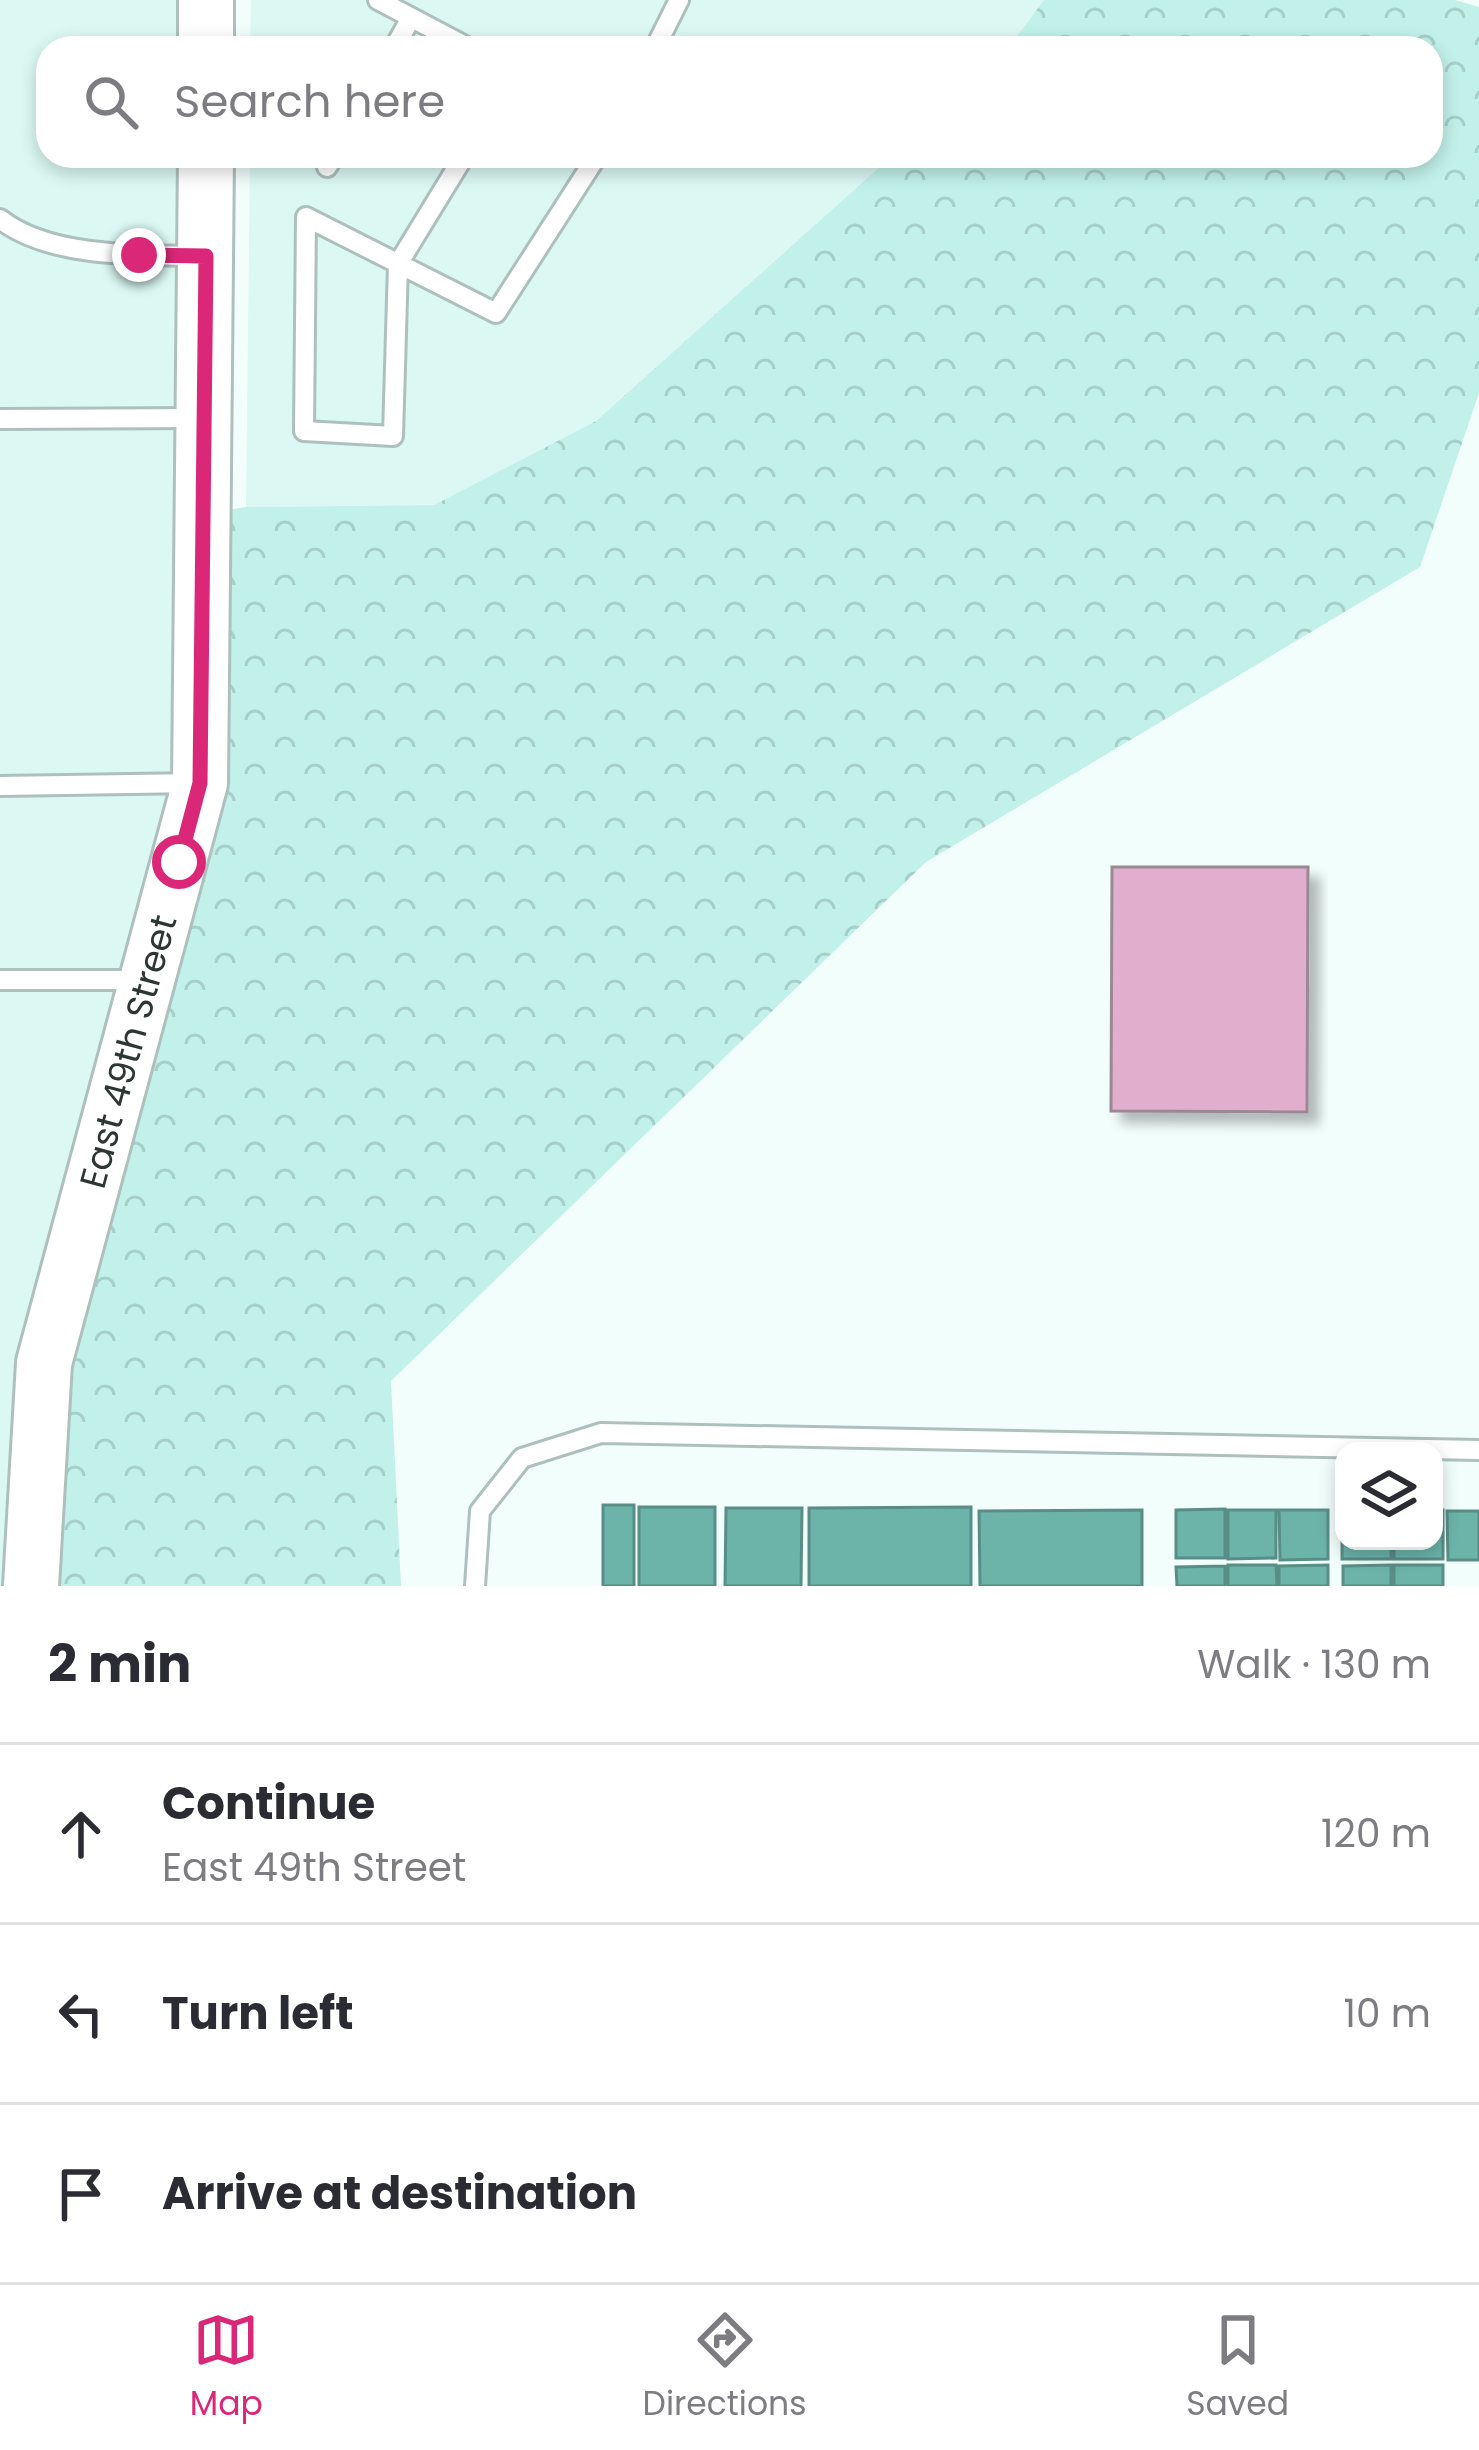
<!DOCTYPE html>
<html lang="en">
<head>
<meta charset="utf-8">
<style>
	:root { --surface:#fff; --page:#f7f7f7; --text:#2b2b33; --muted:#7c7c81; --line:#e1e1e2; --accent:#db2777 }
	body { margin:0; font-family:Poppins,sans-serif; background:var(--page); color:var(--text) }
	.controls { position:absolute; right:36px; bottom:36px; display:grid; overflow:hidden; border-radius:24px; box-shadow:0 6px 18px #0003 }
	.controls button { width:108px; height:108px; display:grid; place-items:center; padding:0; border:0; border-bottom:3px solid var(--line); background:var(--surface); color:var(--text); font:60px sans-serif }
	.stop { position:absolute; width:36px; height:36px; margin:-27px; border:9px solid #db2777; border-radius:50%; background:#fff }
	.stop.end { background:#db2777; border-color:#fff; box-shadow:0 3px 12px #0008 }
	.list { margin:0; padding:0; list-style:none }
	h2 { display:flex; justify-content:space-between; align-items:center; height:156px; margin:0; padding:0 48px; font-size:51px }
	h2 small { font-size:39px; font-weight:400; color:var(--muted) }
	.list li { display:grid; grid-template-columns:78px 1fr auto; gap:36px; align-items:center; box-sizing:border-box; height:180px; padding:0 48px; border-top:3px solid var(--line) }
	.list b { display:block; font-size:45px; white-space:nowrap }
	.list p { margin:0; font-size:39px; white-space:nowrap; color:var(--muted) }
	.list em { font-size:39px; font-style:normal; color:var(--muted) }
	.icon { flex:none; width:66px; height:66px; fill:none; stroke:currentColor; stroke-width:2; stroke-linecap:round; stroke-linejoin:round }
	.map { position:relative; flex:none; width:1479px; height:1586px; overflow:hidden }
	.search { position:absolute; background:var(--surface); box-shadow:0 6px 18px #0003; left:36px; right:36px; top:36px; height:132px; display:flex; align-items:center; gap:30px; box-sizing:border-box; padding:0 42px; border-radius:36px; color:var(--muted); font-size:45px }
	.sheet { height:696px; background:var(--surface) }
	nav { display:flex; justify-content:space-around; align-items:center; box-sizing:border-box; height:168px; border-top:3px solid var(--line); background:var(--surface); font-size:33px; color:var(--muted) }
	nav a { display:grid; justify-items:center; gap:6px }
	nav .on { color:var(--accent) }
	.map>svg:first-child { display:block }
	.built { fill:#dbf8f3 }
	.forest { fill:url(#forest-crowns) }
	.water { fill:#6cb3a9; stroke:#598e86; stroke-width:3 }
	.building { fill:#e1aece; stroke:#988992; stroke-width:3; filter:url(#shadow) }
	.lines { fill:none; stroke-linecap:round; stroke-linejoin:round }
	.lane-casing { stroke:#adc0bd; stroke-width:24 }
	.secondary-casing { stroke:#adc0bd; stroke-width:60 }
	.lane { stroke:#fff; stroke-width:18 }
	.secondary { stroke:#fff; stroke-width:54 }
	.route { stroke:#db2777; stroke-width:15 }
	.labels { text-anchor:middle; stroke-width:10; stroke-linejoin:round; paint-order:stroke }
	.street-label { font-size:36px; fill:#2e3634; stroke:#f2fefc }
</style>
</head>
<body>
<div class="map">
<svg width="1479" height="1586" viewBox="0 0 1479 1586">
	<defs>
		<pattern id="forest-crowns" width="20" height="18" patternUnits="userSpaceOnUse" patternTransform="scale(3)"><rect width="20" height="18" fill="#c1f1e9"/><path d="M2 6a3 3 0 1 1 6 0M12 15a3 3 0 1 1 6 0" fill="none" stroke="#a6cfc8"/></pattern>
		<filter id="shadow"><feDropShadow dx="11" dy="11" stdDeviation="6" flood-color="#0004"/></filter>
	</defs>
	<rect width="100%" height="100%" fill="#f2fefc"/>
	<path class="built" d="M0,0h207l-1,48h-158v108h158l-6,627 -165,803h-35z
		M251,0h793l-36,48h-758z
		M250,156h642l-296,265 -162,84 -188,2z"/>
	<path class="forest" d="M1044,0h411l24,7v386l-59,174 -494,295 -535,519 10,205h-368l2,-68 165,-735 3,-269 43,-7 188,-2 162,-84 296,-265h539v-108h-423z"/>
	<path class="water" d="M603,1505h31v81h-31z
		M639,1507h76v79h-76z
		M971,1507v79h-162v-78z
		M726,1508h76l-1,78h-76z
		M1225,1509v49h-49v-48z
		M1142,1510v76h-162l-1,-75z
		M1228,1510h48v48l-48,1z
		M1279,1510h49v49l-48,1z
		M1434,1510h9v49h-49v-18h40z
		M1342,1511l2,30h47v18h-49z
		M1447,1511h32v49h-31z
		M1228,1565h48l1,21h-49z
		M1328,1565v21h-49v-20z
		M1391,1565v21h-48v-20z
		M1394,1565h49v21h-49z
		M1225,1566v20h-48l-1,-19z"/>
	<path class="building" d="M1112,867h196l-1,245 -196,-1z"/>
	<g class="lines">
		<g class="lane-casing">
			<path id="lane" d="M378,0l91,48
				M394,48l17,-30
				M655,48l24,-48
				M464,156l-66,108 -5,172 -89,-5 2,-214 190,96 101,-157
				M327,167l7,-11
				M0,219c49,39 141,36 201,37
				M0,419l199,-1
				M0,786l196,-3
				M0,980h139
				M475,1586l5,-75 42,-53 79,-25 878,17"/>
		</g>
		<g class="secondary-casing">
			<g id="secondary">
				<path d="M206,48v-48"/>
				<path id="s1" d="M31,1586l13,-223 156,-580 6,-627"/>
			</g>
		</g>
		<use href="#lane" class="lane"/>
		<use href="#secondary" class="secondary"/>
	</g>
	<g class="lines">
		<path class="route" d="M139,255l67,1 -6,527 -21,79"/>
	</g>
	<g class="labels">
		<g class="street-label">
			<text dy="13" stroke="none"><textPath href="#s1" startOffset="546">East 49th Street</textPath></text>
		</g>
	</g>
</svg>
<div class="controls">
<button><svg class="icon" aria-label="layers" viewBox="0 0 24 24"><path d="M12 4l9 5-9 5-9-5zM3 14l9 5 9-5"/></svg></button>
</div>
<div class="stop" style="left:179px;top:862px"></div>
<div class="stop end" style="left:139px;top:255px"></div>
<div class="search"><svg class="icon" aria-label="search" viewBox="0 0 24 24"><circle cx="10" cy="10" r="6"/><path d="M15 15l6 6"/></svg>Search here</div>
</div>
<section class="sheet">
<h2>2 min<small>Walk · 130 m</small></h2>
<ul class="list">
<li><svg class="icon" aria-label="ahead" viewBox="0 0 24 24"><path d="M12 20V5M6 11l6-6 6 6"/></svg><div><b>Continue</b><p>East 49th Street</p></div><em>120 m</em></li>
<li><svg class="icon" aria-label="left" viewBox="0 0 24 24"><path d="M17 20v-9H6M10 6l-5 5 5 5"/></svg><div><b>Turn left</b></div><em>10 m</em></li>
<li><svg class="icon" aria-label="arrive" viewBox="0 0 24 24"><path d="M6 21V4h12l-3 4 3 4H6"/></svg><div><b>Arrive at destination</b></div></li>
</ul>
</section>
<nav>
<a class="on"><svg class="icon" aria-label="map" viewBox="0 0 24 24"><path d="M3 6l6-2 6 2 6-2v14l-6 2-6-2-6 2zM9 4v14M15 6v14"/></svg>Map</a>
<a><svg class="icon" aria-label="directions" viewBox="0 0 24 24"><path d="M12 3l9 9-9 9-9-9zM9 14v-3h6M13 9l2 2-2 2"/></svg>Directions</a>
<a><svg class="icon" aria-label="saved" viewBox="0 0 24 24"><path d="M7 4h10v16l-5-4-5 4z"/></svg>Saved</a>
</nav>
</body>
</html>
